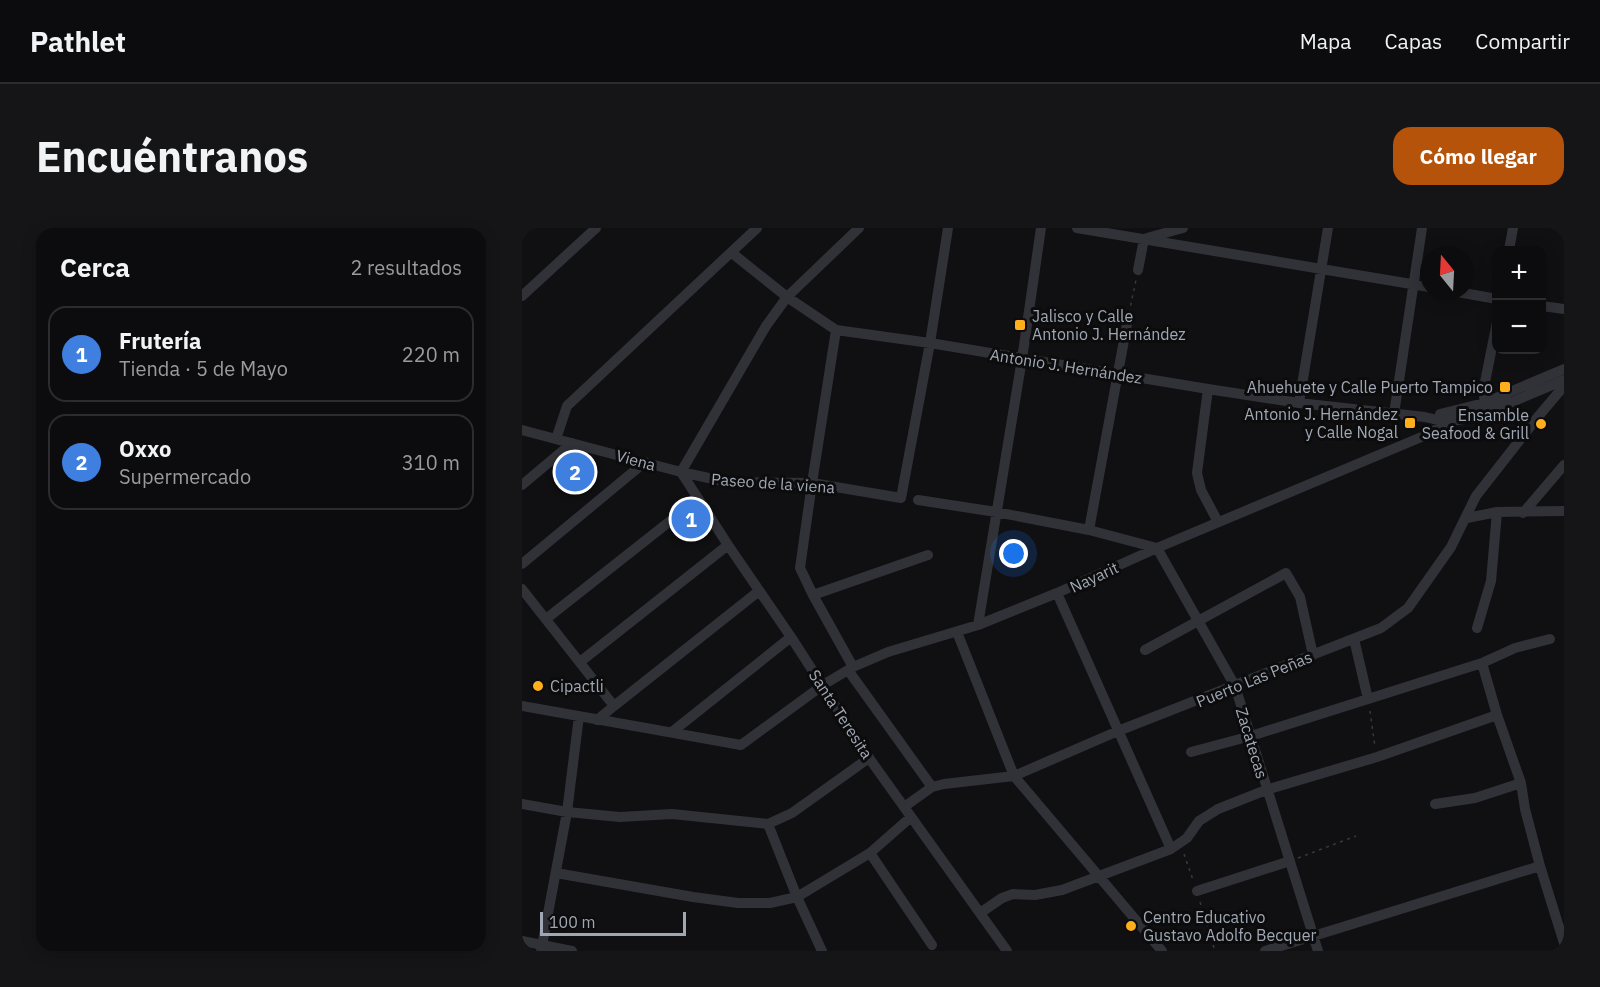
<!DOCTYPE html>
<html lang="es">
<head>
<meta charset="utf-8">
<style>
	:root { --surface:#0c0c0e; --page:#151517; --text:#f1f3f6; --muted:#9a9b9e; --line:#2c2c2e; --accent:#b45309 }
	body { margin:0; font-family:"IBM Plex Sans",sans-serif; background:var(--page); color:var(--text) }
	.controls { position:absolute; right:18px; top:18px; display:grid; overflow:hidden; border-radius:12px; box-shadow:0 3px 15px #0003 }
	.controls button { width:54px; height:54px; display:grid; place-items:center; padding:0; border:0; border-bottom:2px solid var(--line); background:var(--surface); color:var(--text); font:30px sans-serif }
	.compass { position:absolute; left:898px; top:18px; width:54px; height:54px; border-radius:50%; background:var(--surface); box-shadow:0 3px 15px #0003; rotate:342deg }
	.scale { position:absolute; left:18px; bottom:15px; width:146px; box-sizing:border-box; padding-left:6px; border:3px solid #a0a7b5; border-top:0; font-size:16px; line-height:21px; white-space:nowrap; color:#a0a7b5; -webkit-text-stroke:4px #0c0c0d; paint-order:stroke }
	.you { position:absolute; left:492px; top:326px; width:21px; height:21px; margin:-15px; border:4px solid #fff; border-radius:50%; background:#1a73e8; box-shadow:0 0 0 9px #1a73e833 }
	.badge { display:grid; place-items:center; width:39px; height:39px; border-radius:50%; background:var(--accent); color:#fff; font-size:20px; font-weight:700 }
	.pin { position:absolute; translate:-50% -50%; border:3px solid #fff; box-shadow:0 2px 6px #0006 }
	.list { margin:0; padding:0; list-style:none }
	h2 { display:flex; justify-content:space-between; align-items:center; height:78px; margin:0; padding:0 24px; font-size:26px }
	h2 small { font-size:20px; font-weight:400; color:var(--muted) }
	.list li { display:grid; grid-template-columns:39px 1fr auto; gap:18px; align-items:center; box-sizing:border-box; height:96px; margin:0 12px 12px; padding:0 12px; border:2px solid var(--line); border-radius:18px }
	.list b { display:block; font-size:22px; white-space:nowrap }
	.list p { margin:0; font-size:20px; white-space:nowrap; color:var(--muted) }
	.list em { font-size:20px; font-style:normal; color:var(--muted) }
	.map { position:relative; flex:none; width:1042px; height:723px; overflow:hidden; border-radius:18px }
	header { display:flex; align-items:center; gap:36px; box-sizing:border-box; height:84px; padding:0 30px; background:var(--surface); border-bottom:2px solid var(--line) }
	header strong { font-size:28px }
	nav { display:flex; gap:33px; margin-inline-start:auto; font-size:21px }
	.intro { display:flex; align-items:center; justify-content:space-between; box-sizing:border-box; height:144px; padding:0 36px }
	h1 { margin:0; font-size:42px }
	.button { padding:15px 27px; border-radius:18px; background:var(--accent); color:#fff; font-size:21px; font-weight:700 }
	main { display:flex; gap:36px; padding:0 36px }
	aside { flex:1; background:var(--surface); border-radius:18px; box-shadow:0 3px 15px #0003 }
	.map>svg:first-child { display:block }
	.building { fill:#3c3d43 }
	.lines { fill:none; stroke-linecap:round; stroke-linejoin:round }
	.path { stroke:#37393f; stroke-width:1.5; stroke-dasharray:3 4.5; stroke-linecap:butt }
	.minor { stroke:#313238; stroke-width:10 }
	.poi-dot { fill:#ffae1c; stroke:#0c0c0d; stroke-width:2 }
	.labels { text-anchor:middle; stroke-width:6; stroke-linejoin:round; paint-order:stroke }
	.poi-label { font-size:16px; fill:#a0a7b5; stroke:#0c0c0d; text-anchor:start }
	.street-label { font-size:16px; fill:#a0a7b5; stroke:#0c0c0d }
</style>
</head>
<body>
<header>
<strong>Pathlet</strong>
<nav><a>Mapa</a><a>Capas</a><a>Compartir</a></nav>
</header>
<div class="intro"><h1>Encuéntranos</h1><a class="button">Cómo llegar</a></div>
<main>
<aside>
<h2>Cerca<small>2 resultados</small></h2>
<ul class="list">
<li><span class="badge" style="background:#3f7fe0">1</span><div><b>Frutería</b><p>Tienda · 5 de Mayo</p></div><em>220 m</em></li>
<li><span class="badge" style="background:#3f7fe0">2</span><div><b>Oxxo</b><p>Supermercado</p></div><em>310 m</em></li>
</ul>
</aside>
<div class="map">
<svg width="1042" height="723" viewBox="0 0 1042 723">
	<rect width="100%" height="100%" fill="#101012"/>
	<path class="building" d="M53,237l17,2 -25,20 -9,-10z"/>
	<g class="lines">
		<path class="path" d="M607,85l7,-33
			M848,483l5,36
			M662,626l9,26
			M776,630l58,-22
			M678,674l15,49"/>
		<path class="minor" d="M555,0l352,59
			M625,10l36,-10
			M987,22l4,-22
			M210,25l55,44 49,33 94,13 278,46 91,14 126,14 21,5 17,-3 49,-17 52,-22
			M616,42l6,-31
			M930,63l45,8
			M0,68l74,-68
			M1020,78l22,3
			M314,102l-24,153 -12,85 13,27 40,72
			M686,161l-11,84 4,17 17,32
			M777,175l29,-175
			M962,175l1,-21 12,-60
			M872,186l28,-186
			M918,186l44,-11 80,-34
			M0,202l159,42 46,10 85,1 89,15 29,-155 18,-115
			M34,211l11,-33 190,-178
			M159,244l47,73 63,92 78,121 138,193
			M159,244l85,-146 21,-29 72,-69
			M0,257l50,-42
			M396,272l78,12 93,18 68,18 78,138 83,265
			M1001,285l41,-48
			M945,290l30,-6 67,-1
			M567,302l38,-206
			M0,336l123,-102
			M0,361l92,117 -17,14
			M291,367l115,-40
			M24,391l152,-120
			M456,397l44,-266 19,-131
			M955,400l14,-47 6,-69
			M435,404l57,144 148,175
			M832,411l14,60
			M623,422l141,-77 14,24 13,58
			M58,434l148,-117
			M960,435l15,52 24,68 4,26 15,57 24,77
			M326,442l84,117
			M0,478l219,39 82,-60 30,-18 35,-15 90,-27 79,-32 100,-45 274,-115 15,-11v-9
			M92,478l145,-115
			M150,504l119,-95
			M669,524l60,-16 231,-73 33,-15 35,-9
			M0,576l45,8 53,5 52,-3 96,10 24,-11 77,-55
			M913,576l40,-6 46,-15
			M382,579l28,-20 12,-3 70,-8 104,-45 263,-103 27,-20 43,-61 25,-51 61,-78 27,-32
			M246,596l29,73 25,54
			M649,621l16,-11 12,-17 19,-12 48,-19 111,-33 120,-42
			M348,625l62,92
			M34,645l137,24 45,6h32l27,-6 73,-44 41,-36
			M675,663l93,-30
			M458,685l22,-15 11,-4 22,1 27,-5 109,-41 -114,-256
			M0,713l50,10
			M19,723l26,-139 12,-96
			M743,723l275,-85"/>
	</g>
	<g class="poi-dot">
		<rect x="492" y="91" width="12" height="12" rx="3"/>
		<rect x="977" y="153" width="12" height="12" rx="3"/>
		<rect x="882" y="189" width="12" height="12" rx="3"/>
		<circle cx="1019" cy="196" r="6"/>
		<circle cx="16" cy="458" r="6"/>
		<circle cx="609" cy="698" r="6"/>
	</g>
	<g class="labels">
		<g class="poi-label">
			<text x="510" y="94">Jalisco y Calle<tspan x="510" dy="18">Antonio J. Hernández</tspan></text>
			<text x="971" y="165" text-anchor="end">Ahuehuete y Calle Puerto Tampico</text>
			<text x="876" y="192" text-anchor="end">Antonio J. Hernández<tspan x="876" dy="18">y Calle Nogal</tspan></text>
			<text x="1007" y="193" text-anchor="end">Ensamble<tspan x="1007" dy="18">Seafood &amp; Grill</tspan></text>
			<text x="28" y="464">Cipactli</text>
			<text x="621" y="695">Centro Educativo<tspan x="621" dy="18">Gustavo Adolfo Becquer</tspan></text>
		</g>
		<g class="street-label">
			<text transform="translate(544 138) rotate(9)" y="6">Antonio J. Hernández</text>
			<text transform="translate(114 232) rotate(15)" y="6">Viena</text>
			<text transform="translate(251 255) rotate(4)" y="6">Paseo de la viena</text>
			<text transform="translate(572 349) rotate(-25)" y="6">Nayarit</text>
			<text transform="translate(732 451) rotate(-22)" y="6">Puerto Las Peñas</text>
			<text transform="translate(319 486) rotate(57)" y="6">Santa Teresita</text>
			<text transform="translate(730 515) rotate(73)" y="6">Zacatecas</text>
		</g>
	</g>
</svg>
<div class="controls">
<button>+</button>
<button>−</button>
</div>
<svg class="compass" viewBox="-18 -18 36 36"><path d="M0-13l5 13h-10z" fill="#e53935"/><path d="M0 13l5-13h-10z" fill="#9a9b9e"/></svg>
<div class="scale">100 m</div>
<div class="you"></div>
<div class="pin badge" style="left:169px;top:291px;background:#3f7fe0">1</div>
<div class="pin badge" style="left:53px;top:244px;background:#3f7fe0">2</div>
</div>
</main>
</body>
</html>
